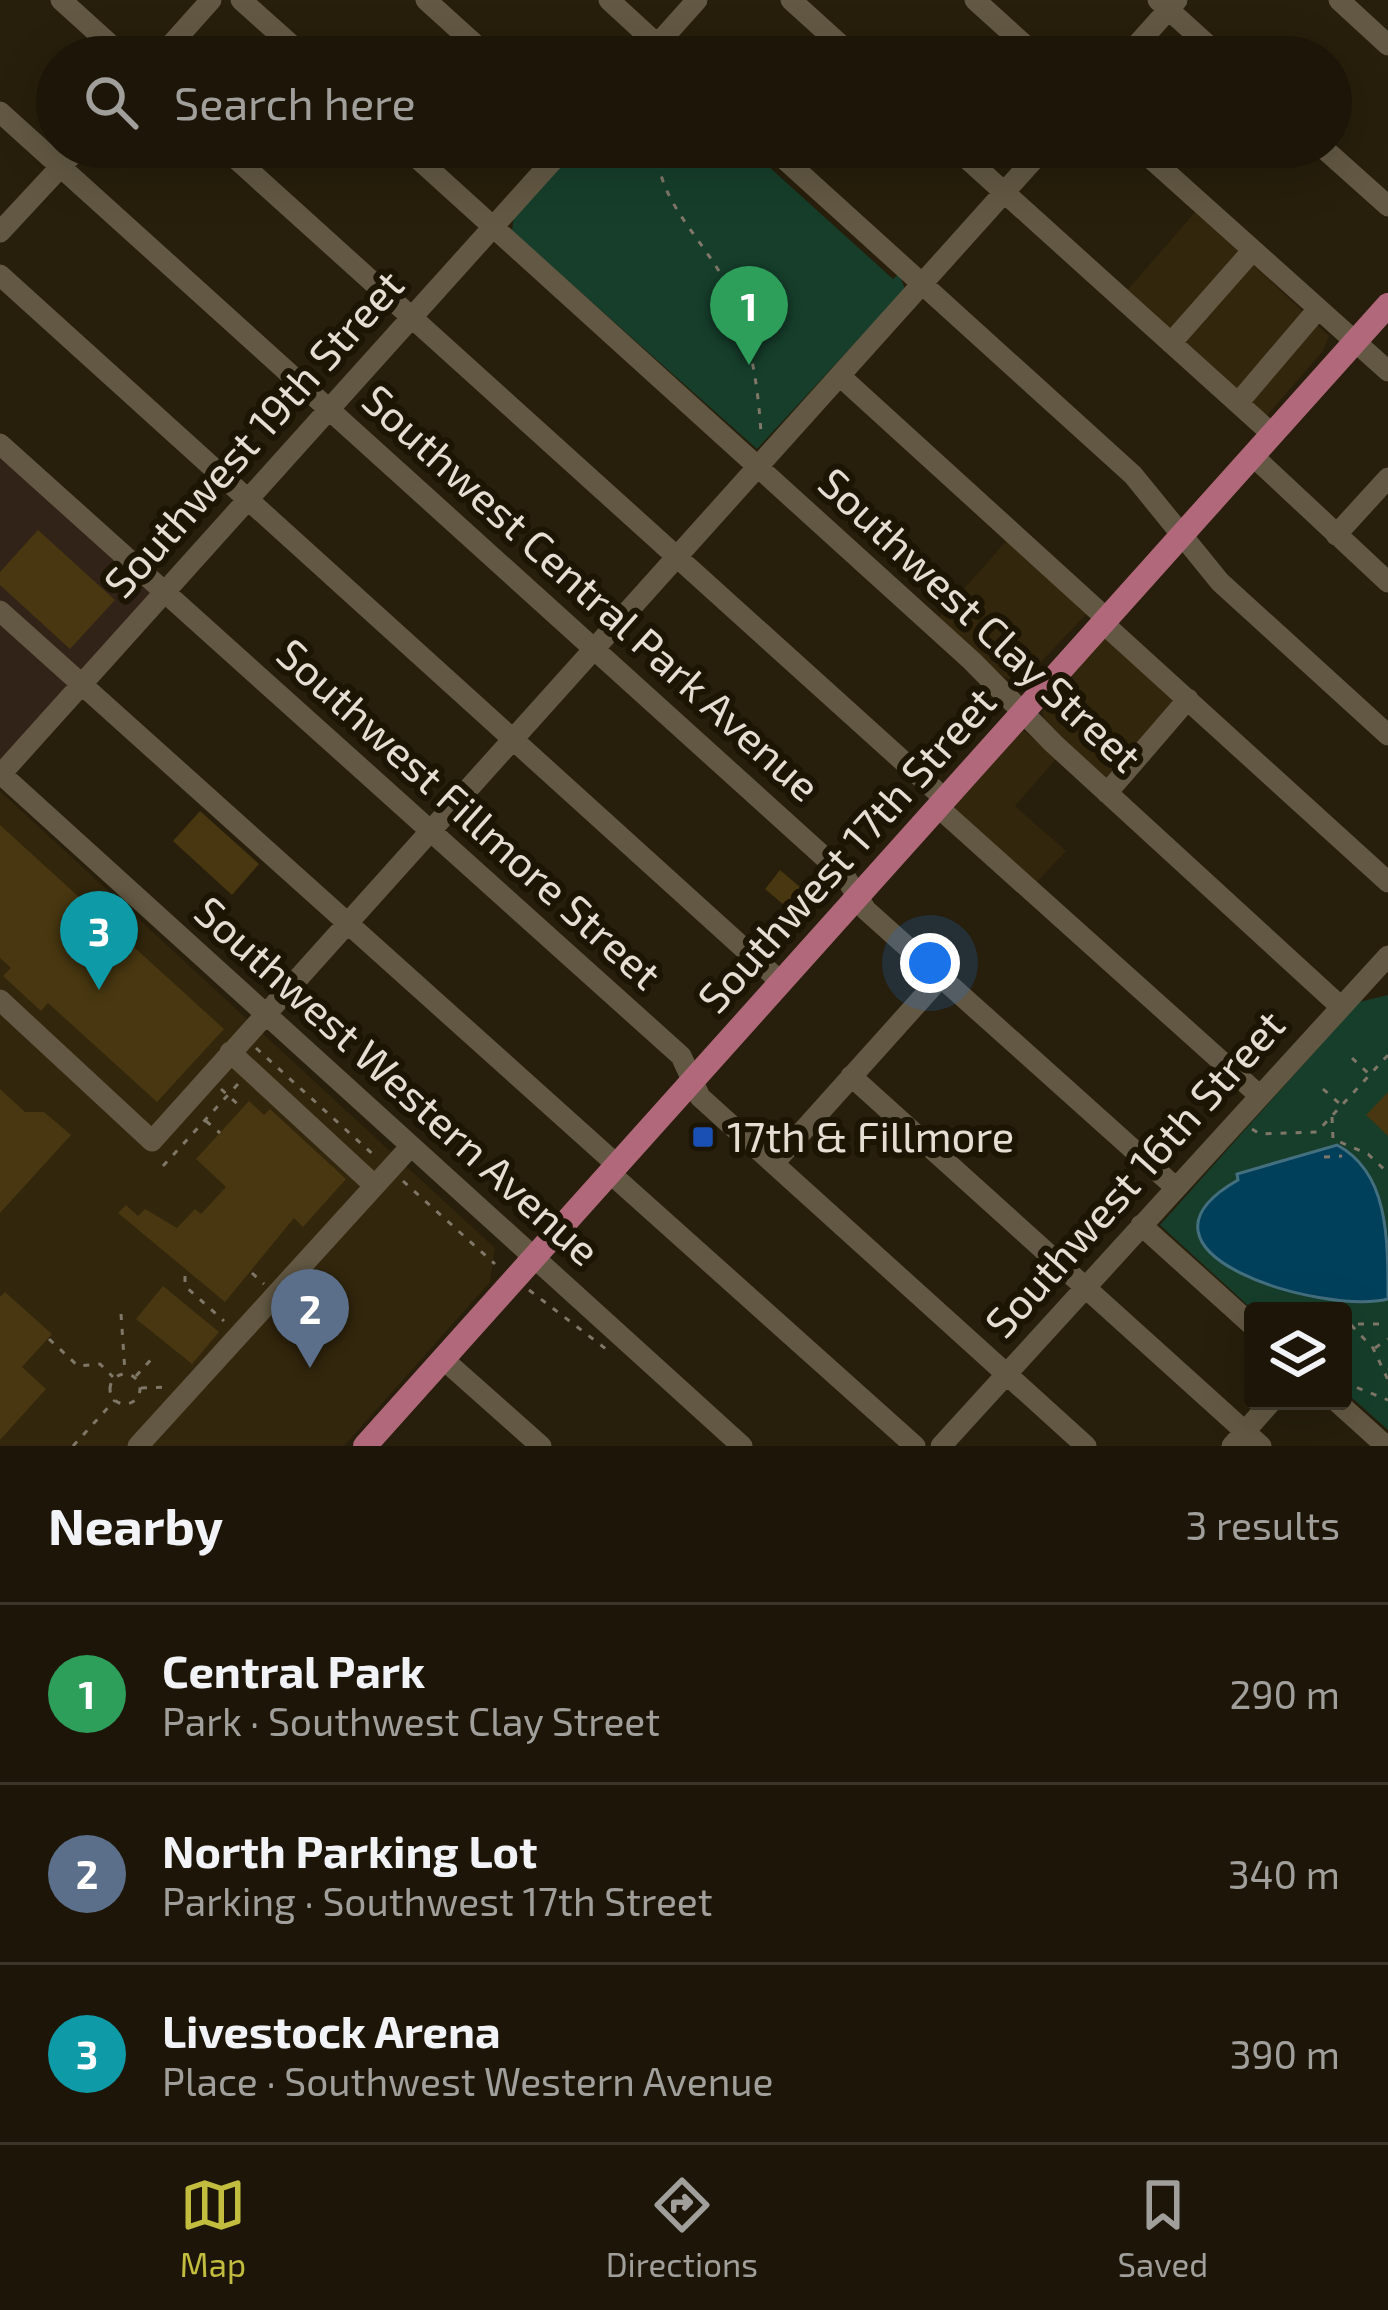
<!DOCTYPE html>
<html lang="en">
<head>
<meta charset="utf-8">
<style>
	:root { --surface:#1d1608; --page:#251f12; --text:#f1f3f6; --muted:#a09f9c; --line:#3b3529; --accent:#c2bd3f }
	body { margin:0; font-family:"Exo 2",sans-serif; background:var(--page); color:var(--text) }
	.controls { position:absolute; right:36px; bottom:36px; display:grid; overflow:hidden; border-radius:12px; box-shadow:0 12px 48px #0002 }
	.controls button { width:108px; height:108px; display:grid; place-items:center; padding:0; border:0; border-bottom:3px solid var(--line); background:var(--surface); color:var(--text); font:60px sans-serif }
	.you { position:absolute; left:930px; top:963px; width:42px; height:42px; margin:-30px; border:9px solid #fff; border-radius:50%; background:#1a73e8; box-shadow:0 0 0 18px #1a73e833 }
	.badge { display:grid; place-items:center; width:78px; height:78px; border-radius:50%; background:var(--accent); color:#fff; font-size:39px; font-weight:700 }
	.pin { position:absolute; translate:-50% -99px; filter:drop-shadow(0 3px 6px #0008) }
	.pin::after { content:''; position:absolute; top:63px; width:42px; height:36px; background:inherit; clip-path:polygon(0 0,100% 0,50% 100%) }
	.list { margin:0; padding:0; list-style:none }
	h2 { display:flex; justify-content:space-between; align-items:center; height:156px; margin:0; padding:0 48px; font-size:51px }
	h2 small { font-size:39px; font-weight:400; color:var(--muted) }
	.list li { display:grid; grid-template-columns:78px 1fr auto; gap:36px; align-items:center; box-sizing:border-box; height:180px; padding:0 48px; border-top:3px solid var(--line) }
	.list b { display:block; font-size:45px; white-space:nowrap }
	.list p { margin:0; font-size:39px; white-space:nowrap; color:var(--muted) }
	.list em { font-size:39px; font-style:normal; color:var(--muted) }
	.icon { flex:none; width:66px; height:66px; fill:none; stroke:currentColor; stroke-width:2; stroke-linecap:round; stroke-linejoin:round }
	.map { position:relative; flex:none; width:1388px; height:1446px; overflow:hidden }
	.search { position:absolute; background:var(--surface); box-shadow:0 12px 48px #0002; left:36px; right:36px; top:36px; height:132px; display:flex; align-items:center; gap:30px; box-sizing:border-box; padding:0 42px; border-radius:66px; color:var(--muted); font-size:45px }
	.sheet { height:696px; background:var(--surface) }
	nav { display:flex; justify-content:space-around; align-items:center; box-sizing:border-box; height:168px; border-top:3px solid var(--line); background:var(--surface); font-size:33px; color:var(--muted) }
	nav a { display:grid; justify-items:center; gap:6px }
	nav .on { color:var(--accent) }
	.map>svg:first-child { display:block }
	.built { fill:#32260c }
	.industrial { fill:#322318 }
	.green { fill:#163e2b }
	.water { fill:#00405b; stroke:#446f7f; stroke-width:3 }
	.building { fill:#483710 }
	.lines { fill:none; stroke-linecap:round; stroke-linejoin:round }
	.path { stroke:#7f7768; stroke-width:3; stroke-dasharray:6 9; stroke-linecap:butt }
	.minor { stroke:#625843; stroke-width:21 }
	.major { stroke:#b0687a; stroke-width:24 }
	.transit-dot { fill:#1a4fb4; stroke:#1d1504; stroke-width:4.5 }
	.labels { text-anchor:middle; stroke-width:12; stroke-linejoin:round; paint-order:stroke }
	.street-label { font-size:42px; fill:#e4ded3; stroke:#1d1504 }
	.poi-label { font-size:42px; fill:#e4ded3; stroke:#1d1504; text-anchor:start }
</style>
</head>
<body>
<div class="map">
<svg width="1388" height="1446" viewBox="0 0 1388 1446">
	<rect width="100%" height="100%" fill="#271e0b"/>
	<path class="built" d="M1196,211l133,125 -6,15 -66,76 -139,-126z
		M1016,530l81,73 -76,80 -18,-6 -65,-59z
		M1114,625l80,71 -80,90 -70,-66 -2,-8z
		M1021,729l36,29 -42,48 51,45 -33,35 -84,-77z
		M0,791l495,457 -5,34 -146,164h-344z"/>
	<path class="industrial" d="M0,451l152,142 -151,165h-1z"/>
	<path class="green" d="M577,147h170l146,132 6,-5 6,15 -148,160 -245,-218 2,-15z
		M1388,995v435l-45,-40v-79h-89l-94,-86 199,-223z"/>
	<path class="water" d="M1337,1145c51,27 51,91 51,154 -66,16 -278,-46 -150,-119l-1,-6z"/>
	<path class="building" d="M38,530l77,70 -45,49 -70,-64v-13z
		M200,811l59,53 -27,31 -59,-54z
		M0,825l224,204 -67,73 -109,-99 -7,8 -38,-35 8,-8 -11,-10z
		M780,870l32,27 -15,19 -32,-27z
		M0,1089l25,23h19l27,23 -71,78z
		M1388,1092v44l-22,-21z
		M249,1101l15,14 6,-6 76,70 -43,48 -9,-9 -69,84 -107,-89 8,-8 12,11 7,-7 32,19 18,-19 6,5 25,-27 -30,-28z
		M163,1286l56,46 -27,32 -56,-45z
		M5,1292l47,42 -30,33 24,22 -46,51v-143z"/>
	<g class="lines">
		<path class="path" d="M657,147c-1,57 54,98 75,149 19,45 26,89 29,137
			M256,1048l122,111
			M1352,1058l16,15
			M221,1089l21,19
			M1323,1089l17,15
			M1332,1117l1,22 35,15 20,19
			M206,1121l14,12
			M1252,1129l8,5 57,-2 71,-77
			M1324,1157l18,-1
			M163,1166l75,-82
			M403,1181l92,83
			M252,1273l12,11
			M185,1276v10l39,35
			M529,1290l81,62
			M1261,1310l12,1
			M121,1314l4,58
			M1343,1324h45
			M1351,1325l22,23 15,32
			M49,1339l29,27 22,-2 13,13
			M1375,1348l13,-9
			M110 1389a15 15 0 1 1 30 0a15 15 0 1 1-30 0Z
			M136,1376l20,-22
			M1343,1382l45,18
			M141,1388l27,-1
			M73,1446l42,-46"/>
		<path class="minor" d="M61,0l63,57
			M241,0l64,57
			M426,0l63,57
			M609,0l62,57
			M791,0l63,57
			M975,0l63,57
			M1158,0l63,57
			M1339,0l49,45
			M160,57l51,-57
			M646,57l51,-57
			M1126,57l51,-57
			M0,112l844,763 22,35 309,277
			M223,147l722,652
			M405,147l567,514 82,83 287,263
			M771,147l362,328 87,107 168,153
			M954,147l318,287
			M1138,147l250,224
			M1322,147l66,59
			M0,232l79,-85
			M0,275l781,707
			M1171,343l82,-93
			M840,376l267,243
			M1238,403l80,-94
			M0,444l681,612 19,41 386,349
			M1253,456l135,126
			M1336,535l52,-57
			M0,611l617,554
			M1103,623l285,259
			M0,773l742,673
			M1,774l564,-627
			M1107,793l81,-94
			M938,807l322,289
			M0,1000l152,141 893,-994
			M230,1052l144,133
			M851,1076l410,370
			M774,1163l167,-186
			M610,1173l305,273
			M1141,1225l112,101
			M443,1359l98,87
			M1336,1401l50,45
			M138,1446l273,-300
			M941,1446l447,-490
			M1232,1446l40,-45"/>
		<path class="major" d="M365,1446l1023,-1141"/>
	</g>
	<rect class="transit-dot" x="691" y="1125" width="24" height="24" rx="6"/>
	<g class="labels">
		<g class="street-label">
			<text transform="translate(254 434) rotate(-48)" y="15">Southwest 19th Street</text>
			<text transform="translate(591 593) rotate(42)" y="15">Southwest Central Park Avenue</text>
			<text transform="translate(980 620) rotate(43)" y="15">Southwest Clay Street</text>
			<text transform="translate(469 814) rotate(42)" y="15">Southwest Fillmore Street</text>
			<text transform="translate(847 850) rotate(-48)" y="15">Southwest 17th Street</text>
			<text transform="translate(397 1081) rotate(42)" y="15">Southwest Western Avenue</text>
			<text transform="translate(1135 1174) rotate(-48)" y="15">Southwest 16th Street</text>
		</g>
		<g class="poi-label">
			<text x="727" y="1152">17th &amp; Fillmore</text>
		</g>
	</g>
</svg>
<div class="controls">
<button><svg class="icon" aria-label="layers" viewBox="0 0 24 24"><path d="M12 4l9 5-9 5-9-5zM3 14l9 5 9-5"/></svg></button>
</div>
<div class="you"></div>
<div class="pin badge" style="left:749px;top:365px;background:#2e9e5b">1</div>
<div class="pin badge" style="left:310px;top:1368px;background:#5c6f8a">2</div>
<div class="pin badge" style="left:99px;top:990px;background:#0f9aa8">3</div>
<div class="search"><svg class="icon" aria-label="search" viewBox="0 0 24 24"><circle cx="10" cy="10" r="6"/><path d="M15 15l6 6"/></svg>Search here</div>
</div>
<section class="sheet">
<h2>Nearby<small>3 results</small></h2>
<ul class="list">
<li><span class="badge" style="background:#2e9e5b">1</span><div><b>Central Park</b><p>Park · Southwest Clay Street</p></div><em>290 m</em></li>
<li><span class="badge" style="background:#5c6f8a">2</span><div><b>North Parking Lot</b><p>Parking · Southwest 17th Street</p></div><em>340 m</em></li>
<li><span class="badge" style="background:#0f9aa8">3</span><div><b>Livestock Arena</b><p>Place · Southwest Western Avenue</p></div><em>390 m</em></li>
</ul>
</section>
<nav>
<a class="on"><svg class="icon" aria-label="map" viewBox="0 0 24 24"><path d="M3 6l6-2 6 2 6-2v14l-6 2-6-2-6 2zM9 4v14M15 6v14"/></svg>Map</a>
<a><svg class="icon" aria-label="directions" viewBox="0 0 24 24"><path d="M12 3l9 9-9 9-9-9zM9 14v-3h6M13 9l2 2-2 2"/></svg>Directions</a>
<a><svg class="icon" aria-label="saved" viewBox="0 0 24 24"><path d="M7 4h10v16l-5-4-5 4z"/></svg>Saved</a>
</nav>
</body>
</html>
